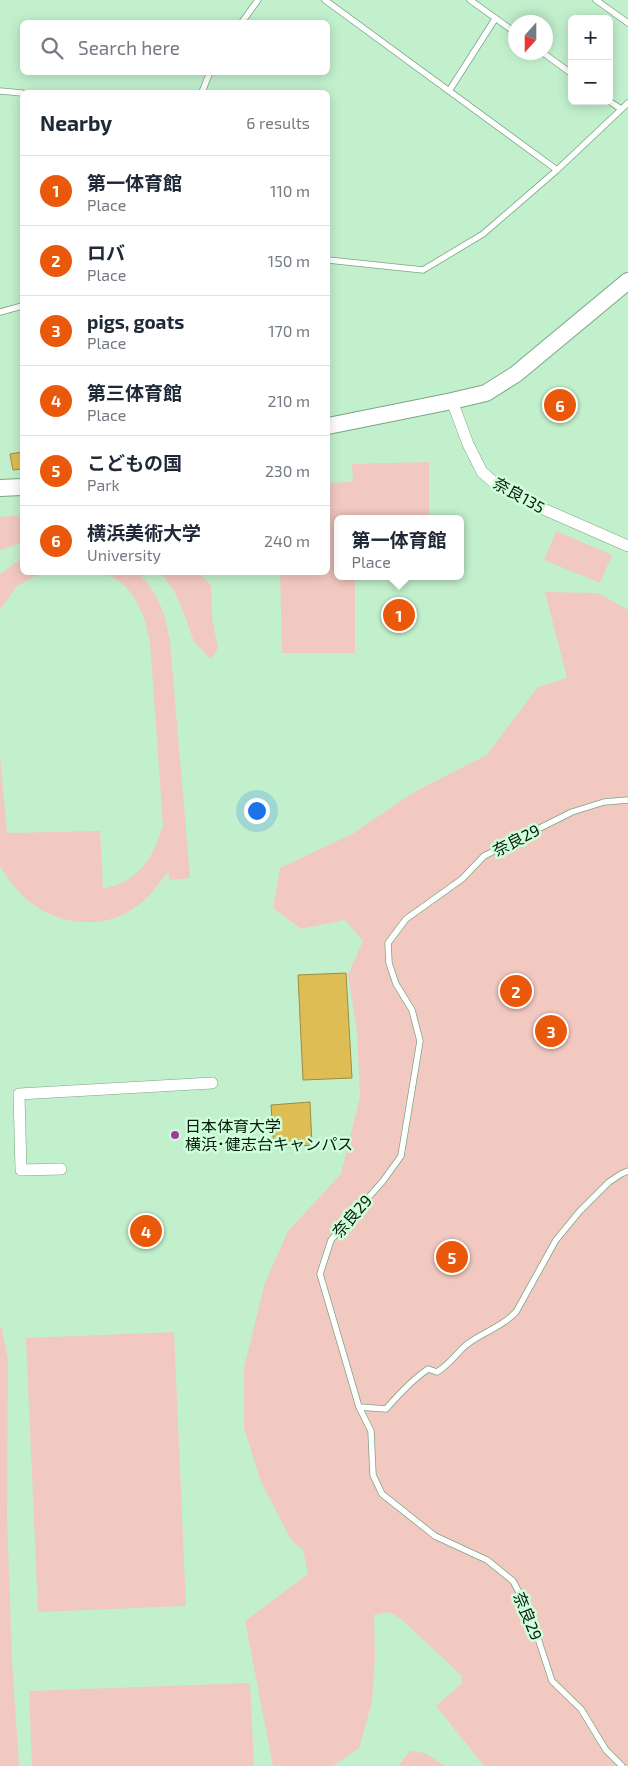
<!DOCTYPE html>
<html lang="en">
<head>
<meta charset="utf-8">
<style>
	:root { --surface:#fff; --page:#f2f2f3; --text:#1f2937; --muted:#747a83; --line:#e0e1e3; --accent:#ea580c }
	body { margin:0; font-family:"Exo 2","Noto Sans JP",sans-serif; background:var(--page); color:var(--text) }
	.controls { position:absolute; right:15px; top:15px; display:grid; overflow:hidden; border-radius:8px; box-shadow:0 2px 12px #0003 }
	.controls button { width:45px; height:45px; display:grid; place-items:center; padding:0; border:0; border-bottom:1px solid var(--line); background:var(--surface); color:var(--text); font:25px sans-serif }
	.compass { position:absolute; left:508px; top:15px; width:45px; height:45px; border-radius:50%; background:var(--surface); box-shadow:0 2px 12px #0003; rotate:201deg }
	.you { position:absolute; left:256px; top:810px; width:18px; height:18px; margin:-12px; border:4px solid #fff; border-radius:50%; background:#1a73e8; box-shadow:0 0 0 8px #1a73e833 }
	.badge { display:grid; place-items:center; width:32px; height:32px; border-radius:50%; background:var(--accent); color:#fff; font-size:16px; font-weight:700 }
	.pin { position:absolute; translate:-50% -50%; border:2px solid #fff; box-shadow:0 1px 5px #0006 }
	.popup { position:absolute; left:334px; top:515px; width:130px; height:65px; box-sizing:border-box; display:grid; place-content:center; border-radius:8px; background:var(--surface); filter:drop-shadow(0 1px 4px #0005); font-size:16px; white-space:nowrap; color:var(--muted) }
	.popup b { font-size:19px; color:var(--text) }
	.popup::after { content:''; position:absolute; left:50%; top:100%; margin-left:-10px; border:10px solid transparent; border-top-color:var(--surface) }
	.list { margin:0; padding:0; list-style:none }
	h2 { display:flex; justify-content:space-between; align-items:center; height:65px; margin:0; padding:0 20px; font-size:21px }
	h2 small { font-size:16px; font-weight:400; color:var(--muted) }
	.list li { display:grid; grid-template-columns:32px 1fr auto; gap:15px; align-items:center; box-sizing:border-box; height:70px; padding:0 20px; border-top:1px solid var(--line) }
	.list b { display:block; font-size:19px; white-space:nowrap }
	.list p { margin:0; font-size:16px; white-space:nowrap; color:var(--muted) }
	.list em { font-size:16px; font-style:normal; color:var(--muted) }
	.icon { flex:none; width:28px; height:28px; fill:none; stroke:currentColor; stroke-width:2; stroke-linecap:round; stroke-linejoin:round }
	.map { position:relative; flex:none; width:628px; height:1766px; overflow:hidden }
	.search { position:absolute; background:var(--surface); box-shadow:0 2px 12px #0003; left:20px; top:20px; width:310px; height:55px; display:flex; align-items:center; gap:12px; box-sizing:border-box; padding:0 18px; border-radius:8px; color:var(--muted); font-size:19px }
	.panel { position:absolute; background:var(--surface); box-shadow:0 2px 12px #0003; left:20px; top:90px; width:310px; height:485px; border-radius:8px }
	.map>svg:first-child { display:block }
	.green { fill:#f2c9c0 }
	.water { fill:#debd55; stroke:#9e8c40 }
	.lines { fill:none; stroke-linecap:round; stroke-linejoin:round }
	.lane-casing { stroke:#7aa685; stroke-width:7 }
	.street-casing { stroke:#7aa685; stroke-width:12 }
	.secondary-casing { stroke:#7aa685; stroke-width:18 }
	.lane { stroke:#fff; stroke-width:5.5 }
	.street { stroke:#fff; stroke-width:11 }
	.secondary { stroke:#fff; stroke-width:16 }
	.poi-dot { fill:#a4399a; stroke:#cffeda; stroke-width:2 }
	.labels { text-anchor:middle; stroke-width:5; stroke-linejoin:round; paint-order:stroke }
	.street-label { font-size:16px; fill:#091a0e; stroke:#cffeda }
	.poi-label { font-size:16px; fill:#091a0e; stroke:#cffeda; text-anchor:start }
</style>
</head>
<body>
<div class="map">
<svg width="628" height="1766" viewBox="0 0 628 1766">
	<rect width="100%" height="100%" fill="#c2f0cd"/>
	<path class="green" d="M429,462v57h-91v57h17v77h-73l-2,-80 48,-1v-89l25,-1 -1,-18z
		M22,515v28l-22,7v-33z
		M556,531l56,24 -12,28 -56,-23z
		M22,558v14l18,1 -24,14 -16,23v-36z
		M103,573h36c21,23 25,38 31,68l20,237 -20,2 -2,-8c-10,12 -18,25 -31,34 -30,24 -78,20 -107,-4 -12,-9 -21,-23 -30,-35v-111l7,77 93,-2 3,58c36,-8 50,-30 60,-64l-13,-183c-5,-27 -17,-60 -47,-69z
		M161,573h38l12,12 1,33 6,30 -7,11 -17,-17 -9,-26 -10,-23z
		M545,592l53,1 30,17v1156h-144l-48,-60 26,-23v-7l-61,-57 -12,-7 -15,3 1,42 -3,45 -13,46 -26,18h-60l-28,-145 63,-47 -5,-24 -12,-10 -30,-58 -17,-54v-60l21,-85 23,-52 53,-57 19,-78 -3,-64 -9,-57 15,-34 -18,-21 -44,9 -28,-21 7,-40 72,-34 62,-42 73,-37 51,-68 29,-9z
		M0,1328h2l6,32 -1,156 5,144 7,106h-19z
		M174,1332l12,274 -148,6 -12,-274z
		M250,1683l4,83h-222l-3,-75z
		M410,1751l15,2 20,13h-47z"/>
	<path class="water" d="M22,452v17l-9,1 -3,-16z
		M346,973l6,105 -49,2 -5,-105z
		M310,1102l2,43 -38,3 -3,-43z"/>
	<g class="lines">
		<g class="lane-casing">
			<path id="lane" d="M325,0l232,170
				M470,0l46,33
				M596,0l32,23
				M242,22l16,-22
				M542,52l30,22
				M0,91l22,2
				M449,91l46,-72
				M202,92l8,-20
				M609,101l12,8
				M328,260l95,10 60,-36 74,-64 71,-67
				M0,312l22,-6
				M359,1407l27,2c13,-15 26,-29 42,-40l9,3c12,-7 19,-18 29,-27 17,-13 36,-18 50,-33l40,-72 23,-28 30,-30 12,-8 7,-3
				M622,1766l-16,-16 -25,-41 -29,-28 -23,-70 -16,-30 -26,-21 -52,-24 -53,-42 -9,-19 -2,-44 -12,-24 -39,-133 11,-34 52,-59 18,-25 19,-115 -8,-31 -16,-26 -7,-21 -1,-20 18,-24 56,-40 22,-23 88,-44 32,-10 24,-2"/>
		</g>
		<g class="street-casing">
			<path id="street" d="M452,401l16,43 14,28 15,13 35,19 96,42
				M61,1169l-40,1 -2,-76 193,-11"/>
		</g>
		<g class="secondary-casing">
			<path id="secondary" d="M328,426l124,-25 34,-8 30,-19 112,-93
				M0,488l22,-1"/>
		</g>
		<use href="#lane" class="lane"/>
		<use href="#street" class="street"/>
		<use href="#secondary" class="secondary"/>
	</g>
	<circle class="poi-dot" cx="175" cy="1135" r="5"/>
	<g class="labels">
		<g class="street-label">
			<text transform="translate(519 495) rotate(29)" y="6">奈良135</text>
			<text transform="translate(516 840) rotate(-27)" y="6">奈良29</text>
			<text transform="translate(352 1216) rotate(-49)" y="6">奈良29</text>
			<text transform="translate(528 1616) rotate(68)" y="6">奈良29</text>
		</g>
		<g class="poi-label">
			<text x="185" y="1132">日本体育大学<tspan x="185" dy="18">横浜･健志台キャンパス</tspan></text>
		</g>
	</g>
</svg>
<div class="controls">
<button>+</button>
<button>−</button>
</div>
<svg class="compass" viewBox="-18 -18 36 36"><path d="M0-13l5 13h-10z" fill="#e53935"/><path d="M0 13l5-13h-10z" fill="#747a83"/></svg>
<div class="you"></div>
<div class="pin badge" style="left:399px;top:615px">1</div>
<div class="popup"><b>第一体育館</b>Place</div>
<div class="pin badge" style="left:516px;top:991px">2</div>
<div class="pin badge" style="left:551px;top:1031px">3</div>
<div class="pin badge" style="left:146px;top:1231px">4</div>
<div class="pin badge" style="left:452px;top:1257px">5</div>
<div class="pin badge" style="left:560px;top:405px">6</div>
<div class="search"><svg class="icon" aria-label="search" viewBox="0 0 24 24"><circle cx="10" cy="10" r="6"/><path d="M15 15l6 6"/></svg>Search here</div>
<section class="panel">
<h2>Nearby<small>6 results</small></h2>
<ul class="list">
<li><span class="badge">1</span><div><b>第一体育館</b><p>Place</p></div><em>110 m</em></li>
<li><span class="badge">2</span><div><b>ロバ</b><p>Place</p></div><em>150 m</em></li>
<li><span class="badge">3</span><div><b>pigs, goats</b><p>Place</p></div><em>170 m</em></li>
<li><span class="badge">4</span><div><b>第三体育館</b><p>Place</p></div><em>210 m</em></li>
<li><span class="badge">5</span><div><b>こどもの国</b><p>Park</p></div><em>230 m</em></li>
<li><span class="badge">6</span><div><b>横浜美術大学</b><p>University</p></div><em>240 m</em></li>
</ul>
</section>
</div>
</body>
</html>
